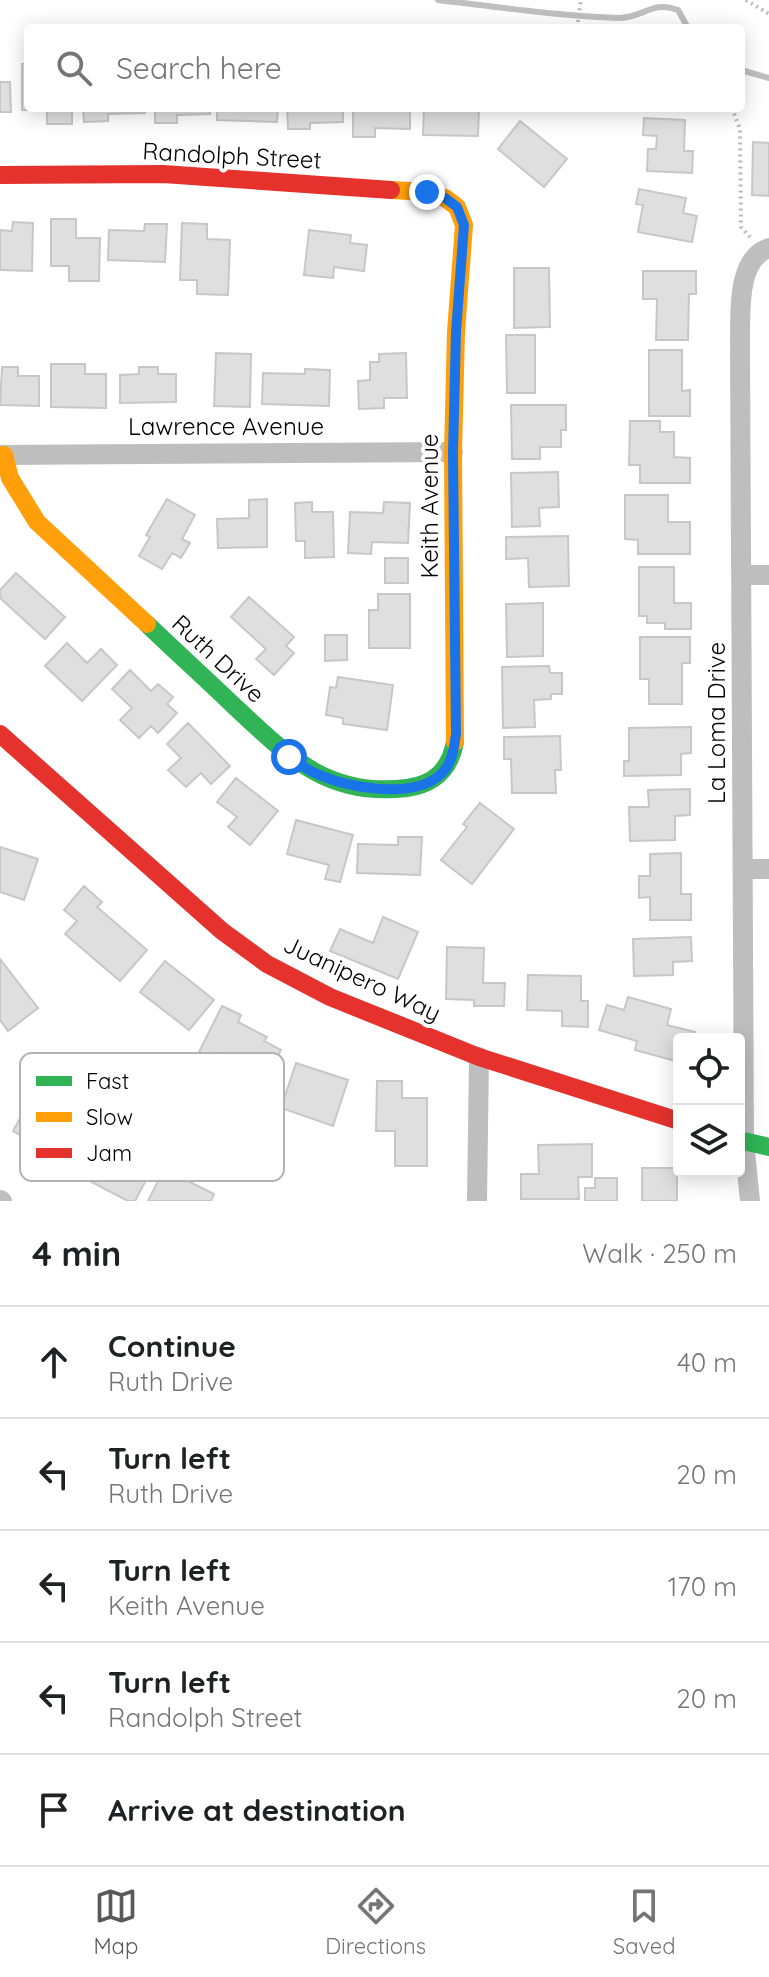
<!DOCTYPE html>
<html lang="en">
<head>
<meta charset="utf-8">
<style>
	:root { --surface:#fff; --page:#f6f6f6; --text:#202124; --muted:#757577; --line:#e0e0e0; --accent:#595959 }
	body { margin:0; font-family:Quicksand,sans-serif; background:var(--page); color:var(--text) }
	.controls { position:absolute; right:24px; bottom:24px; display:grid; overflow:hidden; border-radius:8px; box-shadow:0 4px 20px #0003 }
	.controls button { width:72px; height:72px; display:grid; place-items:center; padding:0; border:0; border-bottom:2px solid var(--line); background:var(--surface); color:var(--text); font:40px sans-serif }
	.stop { position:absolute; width:24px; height:24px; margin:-18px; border:6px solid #1a73e8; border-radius:50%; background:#fff }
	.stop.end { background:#1a73e8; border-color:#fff; box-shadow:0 2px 8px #0008 }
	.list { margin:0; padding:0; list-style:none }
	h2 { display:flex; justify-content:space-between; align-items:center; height:104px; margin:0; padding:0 32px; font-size:34px }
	h2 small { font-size:26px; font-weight:400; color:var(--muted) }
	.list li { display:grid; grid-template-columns:52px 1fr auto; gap:24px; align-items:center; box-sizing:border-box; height:112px; padding:0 32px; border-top:2px solid var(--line) }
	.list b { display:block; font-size:30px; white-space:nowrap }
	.list p { margin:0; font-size:26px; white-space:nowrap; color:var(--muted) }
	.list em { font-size:26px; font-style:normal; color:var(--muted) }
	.icon { flex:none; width:44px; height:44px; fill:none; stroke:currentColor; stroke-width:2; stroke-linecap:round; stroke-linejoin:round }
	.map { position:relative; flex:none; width:769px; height:1201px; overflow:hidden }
	.search { position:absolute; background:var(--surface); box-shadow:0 4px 20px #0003; left:24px; right:24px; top:24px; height:88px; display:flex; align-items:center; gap:20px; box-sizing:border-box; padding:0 28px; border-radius:8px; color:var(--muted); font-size:30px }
	.sheet { height:664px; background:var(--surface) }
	nav { display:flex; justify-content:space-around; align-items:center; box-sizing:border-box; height:112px; border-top:2px solid var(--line); background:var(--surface); font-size:22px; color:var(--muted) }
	nav a { display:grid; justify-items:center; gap:4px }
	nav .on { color:var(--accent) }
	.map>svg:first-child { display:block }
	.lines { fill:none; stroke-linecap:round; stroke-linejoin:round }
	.stream { stroke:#bfbfbf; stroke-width:6 }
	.building { fill:#dfdfdf; stroke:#c7c7c7; stroke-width:2 }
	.path { stroke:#b9b9b9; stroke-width:4; stroke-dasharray:2 4; stroke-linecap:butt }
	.street { stroke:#bebebe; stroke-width:20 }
	.fast { stroke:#30b455; stroke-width:18 }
	.slow { stroke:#ff9f0a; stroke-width:18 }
	.jam { stroke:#e5322d; stroke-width:18 }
	.route { stroke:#1a73e8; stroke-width:10 }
	.labels { text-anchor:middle; stroke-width:8; stroke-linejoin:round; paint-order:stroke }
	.street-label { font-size:24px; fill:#000; stroke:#fff }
	.key { fill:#fff; stroke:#b2b2b2; stroke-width:2 }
	.key-label { font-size:22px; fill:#000 }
</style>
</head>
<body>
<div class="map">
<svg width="769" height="1201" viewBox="0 0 769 1201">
	<rect width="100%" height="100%" fill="#fff"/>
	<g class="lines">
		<path class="stream" d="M438,0c60,7 120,16 181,18 24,0 33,-18 59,-8l10,18
			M741,70l28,8"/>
	</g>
	<path class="building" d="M22,64h6v44h44v16h-25v-14h-25z
		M0,82h10l1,30h-11z
		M83,108h62v5l-37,1v7l-24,1z
		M155,108h55v6l-33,1v8h-22z
		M217,108h61l-1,14 -60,-2z
		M287,108h56v14l-33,1v6h-22z
		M353,108h57v21l-35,-1v9h-22z
		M424,108h55l-1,28 -55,-1z
		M644,118l41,2 -1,31h9l-1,22 -45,-2 1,-22h8l1,-13 -14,-1z
		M520,121l47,38 -23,28 -46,-38z
		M753,142l16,1v53l-17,-1z
		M639,189l47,9 -3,15 14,3 -5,26 -54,-10 5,-27 -7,-1z
		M51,219h25v19h24l-1,43h-30v-15h-18z
		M13,222l20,1 -1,48 -32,-1v-40l12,1z
		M182,223l25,1v15l23,1 -2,55 -31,-1v-14h-17z
		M145,224h22l-2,38 -57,-2 1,-30 35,1z
		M309,230l42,5 -1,8 17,2 -3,26 -30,-4 -1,11 -29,-3z
		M514,268h35l1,59 -36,1z
		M643,271h53v23h-7l-1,46h-32l1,-41h-14z
		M506,335h29v58h-28z
		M649,350h33v41l8,-1v26h-41z
		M216,353l35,1 -1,53 -36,-1z
		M406,353l1,45h-23v10l-25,1 -1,-28 12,-1v-18h9v-8z
		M51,364h34v10h21v34l-55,-1z
		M2,367h16v9h21v30l-39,-1z
		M139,367h19v7h18v28l-56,1v-28l19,-1z
		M305,369l25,1 -1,36 -67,-2 1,-31 42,1z
		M511,405h55v25h-5v17h-21v12h-28z
		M630,421h30v11h14v25l16,1v25h-50v-18h-11z
		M558,472l1,35 -20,1 1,18 -28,1 -1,-54z
		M625,495h43v27h22v32h-52v-14l-13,-1z
		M167,499l28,16 -13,24 8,4 -9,15 -9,-5 -10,16 -23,-13 11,-19 -4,-2z
		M267,499v48l-49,1 -1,-29 32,-1v-18z
		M312,502v10h21l1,45 -29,1v-17h-9l-1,-38z
		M384,502l26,1 -2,40 -36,-1 -1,12 -23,-1 2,-41 33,1z
		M568,536l1,50 -40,1 -1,-29 -22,1v-22z
		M385,558h23v25h-23z
		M639,567h35v36h17v26h-26v-6h-18v-7h-8z
		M16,573l49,44 -20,22 -45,-41v-8z
		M378,594h32v54h-41v-38h9z
		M249,597l45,40 -8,9 8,7 -20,22 -18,-16 10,-10 -35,-32z
		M543,603v53l-36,1 -1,-53z
		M325,635h22v25l-22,1z
		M640,637h50v26h-8v41h-33v-25h-9z
		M67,643l20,20 14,-14 16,16 -35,36 -37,-35z
		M549,666l1,7h12v21h-11v5l-17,1 1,27 -32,1 -1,-61z
		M130,670l21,21 7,-7 15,13 -6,7 10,9 -19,20 -7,-7 -12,12 -19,-18 12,-12 -20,-19z
		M338,677l55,8 -6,45 -44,-6v-6l-17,-3 4,-28 6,1z
		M188,723l42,43 -19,18 -10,-11 -15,14 -18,-17 13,-12 -14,-14z
		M691,727v26l-10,1v21l-57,1v-15h5v-33z
		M560,736l1,34h-6l1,23h-44l-1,-34h-7v-22z
		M236,778l42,33 -28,34 -22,-18 9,-10 -20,-15z
		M690,789v26l-15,1v24l-45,1 -1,-34h20l-1,-17z
		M480,803l34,26 -42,55 -31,-24 26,-33 -4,-3z
		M296,820l57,15 -13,47 -15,-3 4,-14 -42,-11z
		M398,837h24l-2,38 -63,-2 1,-29 40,1z
		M0,847l38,12 -14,41 -24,-8z
		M681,853v41h10v26h-41v-23l-11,1v-22h11v-22z
		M84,886l18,16 -5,5 50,43 -27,31 -55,-47 12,-13 -13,-11z
		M383,917l35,15 -20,47 -68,-28 10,-22 33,14z
		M691,937l1,24 -19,1v13l-39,1 -1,-37z
		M447,947l37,1 -1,35h22l-1,23h-30v-6l-28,-1z
		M0,959l38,49 -30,23 -8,-11z
		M165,961l49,39 -25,30 -49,-38z
		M528,975l53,1v25h7v26l-26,-1v-15l-35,-1z
		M628,997l43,12 -4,16 28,7 -1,7h-15v23l-44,-12 2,-9 -38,-11 8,-25 17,5z
		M222,1006l19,9 -3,7 29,15 -3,4 17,9 -13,25 -45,-22 -4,9 -20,-10z
		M296,1063l52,17 -15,46 -52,-18z
		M377,1081h25v17h25v68h-32v-35h-19z
		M26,1107l56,30 1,4 -17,34 -25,-13 6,-12 -34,-19z
		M592,1144v33h-14l1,22h-58v-25h18l-1,-29z
		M98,1147l29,15 4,-7 22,12 -18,34h-7l-46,-24z
		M642,1168h35v33h-35z
		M164,1169l50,25 -3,7h-63z
		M595,1178h22v23h-32v-13h10z"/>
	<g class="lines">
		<path class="path" d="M746,0l23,14
			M577,28l4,-28
			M732,108l8,21 1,98 9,10"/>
		<path class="street" d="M0,455l453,-3
			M742,575h27
			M744,869h25
			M0,1200l2,1
			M477,1201l2,-144
			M750,1201l-6,-59 -4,-790c1,-30 -6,-93 29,-104"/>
		<path class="fast" d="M147,624c28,27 57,53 85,80 54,50 94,94 175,84 28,-4 43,-19 48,-46
			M739,1140l30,7"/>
		<path class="slow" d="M391,190l36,2 18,6 12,9 7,18 -8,107 -3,120 2,290
			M4,455l6,23 27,44 110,102"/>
		<path class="jam" d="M0,175l163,-1 228,16
			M0,734l222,197 45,33 63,33 149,60 200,64"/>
	</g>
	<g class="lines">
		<path class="route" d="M289,757c8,5 17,12 26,16 31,15 99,27 126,1 11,-10 13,-26 15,-40l-3,-282 3,-120 8,-107 -7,-18 -12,-9 -18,-6"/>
	</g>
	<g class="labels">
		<g class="street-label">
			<text transform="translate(232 156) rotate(3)" y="8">Randolph Street</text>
			<text x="226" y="435">Lawrence Avenue</text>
			<text transform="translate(430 506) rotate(-90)" y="8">Keith Avenue</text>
			<text transform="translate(218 659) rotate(43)" y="8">Ruth Drive</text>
			<text transform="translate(717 723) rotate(-90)" y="8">La Loma Drive</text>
			<text transform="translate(362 979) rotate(25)" y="8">Juanipero Way</text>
		</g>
	</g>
	<rect x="20" y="1053" width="264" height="128" rx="12" class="key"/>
	<rect x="36" y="1076" width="36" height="10" fill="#30b455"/>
	<rect x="36" y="1112" width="36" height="10" fill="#ff9f0a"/>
	<rect x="36" y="1148" width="36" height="10" fill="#e5322d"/>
	<g class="key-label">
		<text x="86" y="1089">Fast</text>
		<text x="86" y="1125">Slow</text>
		<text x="86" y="1161">Jam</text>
	</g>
</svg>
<div class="controls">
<button><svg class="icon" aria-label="locate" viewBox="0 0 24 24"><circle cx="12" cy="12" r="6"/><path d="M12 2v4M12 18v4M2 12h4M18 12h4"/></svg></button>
<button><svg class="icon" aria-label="layers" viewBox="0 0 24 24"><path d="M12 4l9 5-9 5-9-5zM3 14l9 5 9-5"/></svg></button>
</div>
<div class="stop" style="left:289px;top:757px"></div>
<div class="stop end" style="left:427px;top:192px"></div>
<div class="search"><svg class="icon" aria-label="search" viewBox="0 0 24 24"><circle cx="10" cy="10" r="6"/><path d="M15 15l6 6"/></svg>Search here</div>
</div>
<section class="sheet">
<h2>4 min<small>Walk · 250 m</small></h2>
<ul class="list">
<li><svg class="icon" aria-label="ahead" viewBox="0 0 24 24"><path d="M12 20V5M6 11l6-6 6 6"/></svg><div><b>Continue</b><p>Ruth Drive</p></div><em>40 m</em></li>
<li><svg class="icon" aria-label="left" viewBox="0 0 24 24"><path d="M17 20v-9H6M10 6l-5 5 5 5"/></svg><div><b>Turn left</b><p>Ruth Drive</p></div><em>20 m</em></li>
<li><svg class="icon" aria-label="left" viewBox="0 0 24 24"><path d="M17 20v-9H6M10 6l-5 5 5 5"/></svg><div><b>Turn left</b><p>Keith Avenue</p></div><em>170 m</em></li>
<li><svg class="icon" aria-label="left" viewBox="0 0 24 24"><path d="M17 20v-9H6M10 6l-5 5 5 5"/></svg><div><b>Turn left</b><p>Randolph Street</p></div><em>20 m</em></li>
<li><svg class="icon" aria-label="arrive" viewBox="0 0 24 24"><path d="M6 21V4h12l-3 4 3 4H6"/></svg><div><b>Arrive at destination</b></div></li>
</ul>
</section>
<nav>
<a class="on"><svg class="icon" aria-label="map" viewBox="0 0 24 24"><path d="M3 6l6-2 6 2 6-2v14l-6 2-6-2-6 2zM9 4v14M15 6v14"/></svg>Map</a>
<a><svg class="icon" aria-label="directions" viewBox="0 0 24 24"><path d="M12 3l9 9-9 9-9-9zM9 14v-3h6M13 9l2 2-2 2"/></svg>Directions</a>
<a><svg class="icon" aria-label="saved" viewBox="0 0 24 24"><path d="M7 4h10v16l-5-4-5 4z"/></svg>Saved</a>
</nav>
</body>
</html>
